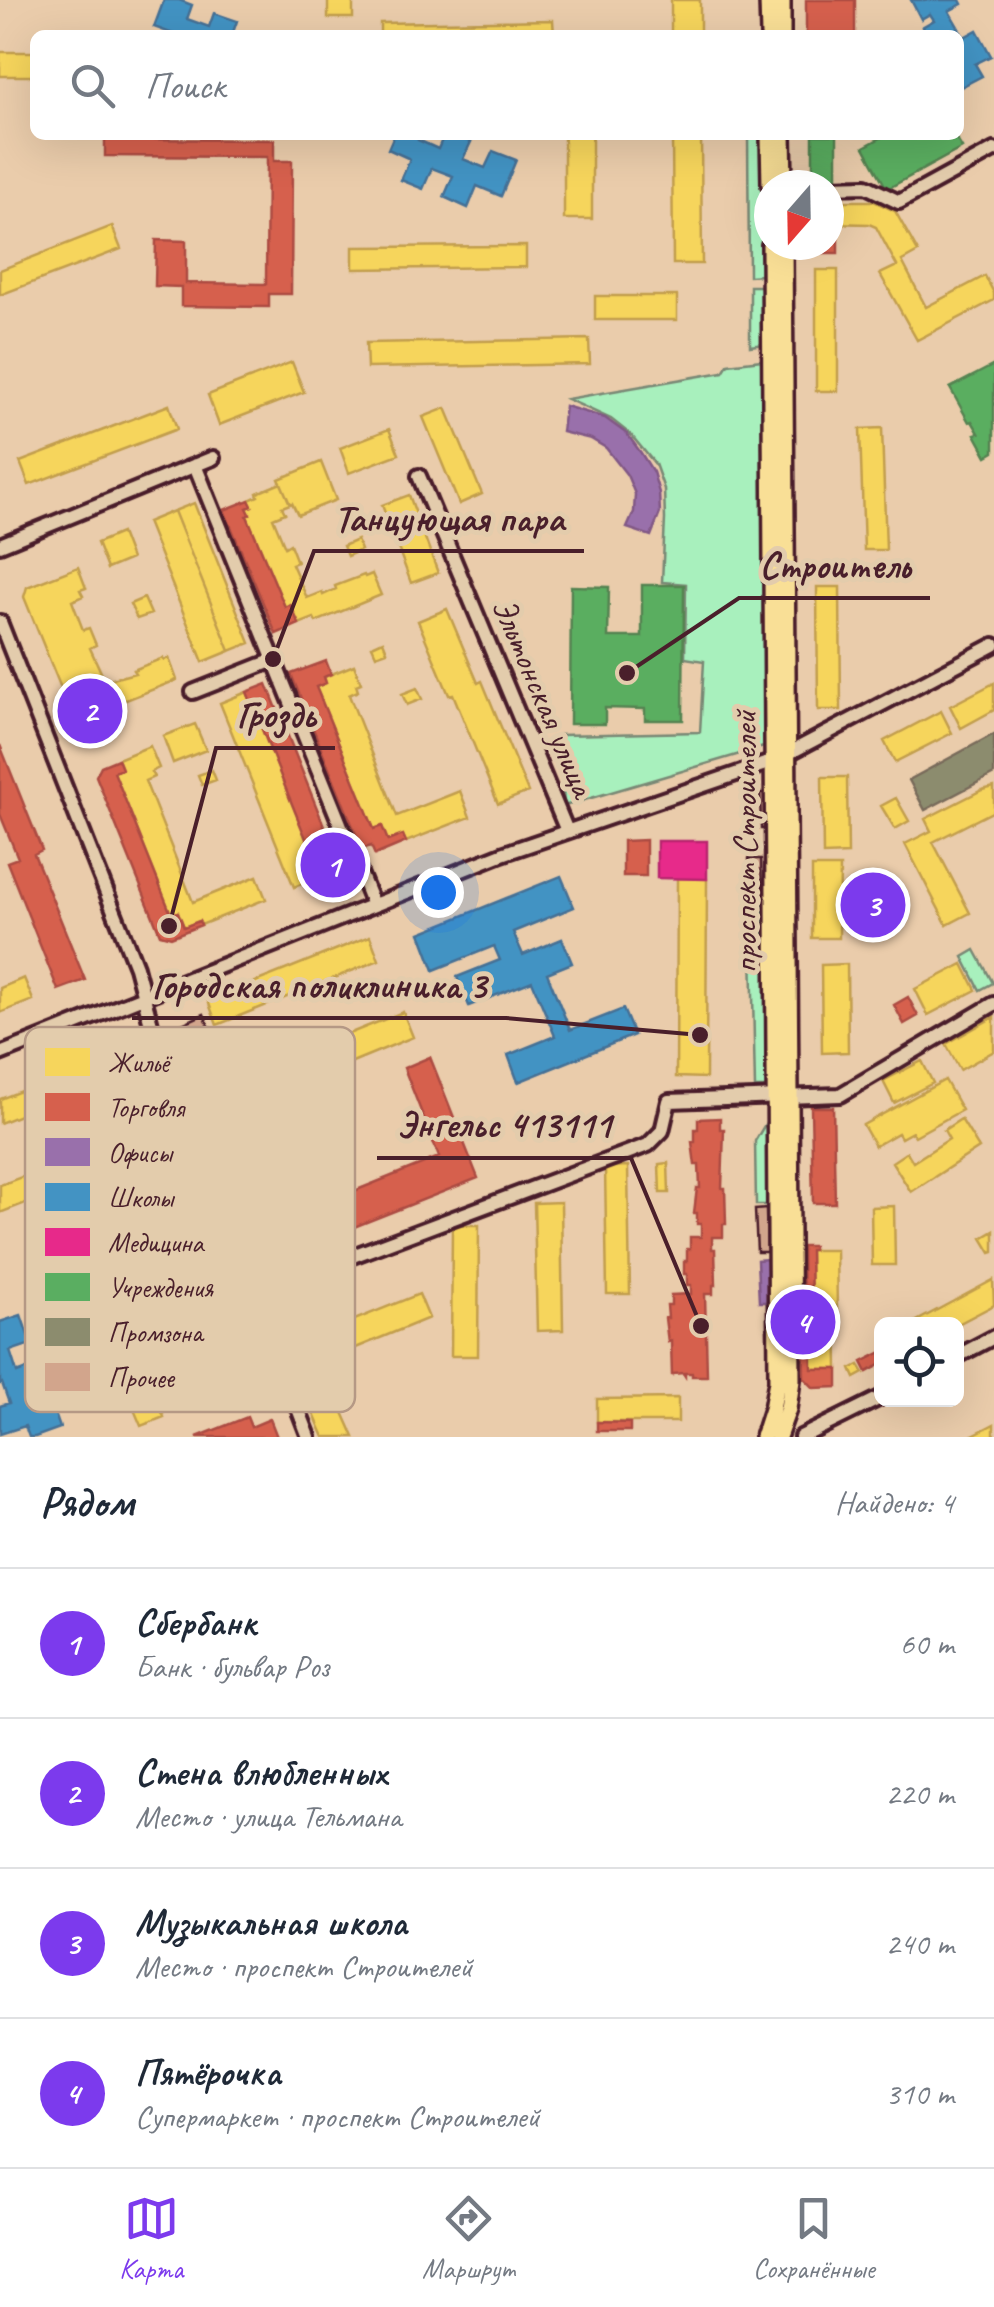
<!DOCTYPE html>
<html lang="ru">
<head>
<meta charset="utf-8">
<style>
	:root { --surface:#fff; --page:#f6f6f7; --text:#1f2937; --muted:#747a83; --line:#e0e1e3; --accent:#7c3aed }
	body { margin:0; font-family:Caveat,sans-serif; background:var(--page); color:var(--text) }
	.controls { position:absolute; right:30px; bottom:30px; display:grid; overflow:hidden; border-radius:15px; box-shadow:0 10px 40px #0002 }
	.controls button { width:90px; height:90px; display:grid; place-items:center; padding:0; border:0; border-bottom:2px solid var(--line); background:var(--surface); color:var(--text); font:50px sans-serif }
	.compass { position:absolute; left:754px; top:170px; width:90px; height:90px; border-radius:50%; background:var(--surface); box-shadow:0 10px 40px #0002; rotate:200deg }
	.you { position:absolute; left:438px; top:892px; width:35px; height:35px; margin:-25px; border:8px solid #fff; border-radius:50%; background:#1a73e8; box-shadow:0 0 0 15px #1a73e833 }
	.badge { display:grid; place-items:center; width:65px; height:65px; border-radius:50%; background:var(--accent); color:#fff; font-size:32px; font-weight:700 }
	.pin { position:absolute; translate:-50% -50%; border:5px solid #fff; box-shadow:0 2px 10px #0006 }
	.list { margin:0; padding:0; list-style:none }
	h2 { display:flex; justify-content:space-between; align-items:center; height:130px; margin:0; padding:0 40px; font-size:42px }
	h2 small { font-size:32px; font-weight:400; color:var(--muted) }
	.list li { display:grid; grid-template-columns:65px 1fr auto; gap:30px; align-items:center; box-sizing:border-box; height:150px; padding:0 40px; border-top:2px solid var(--line) }
	.list b { display:block; font-size:38px; white-space:nowrap }
	.list p { margin:0; font-size:32px; white-space:nowrap; color:var(--muted) }
	.list em { font-size:32px; font-style:normal; color:var(--muted) }
	.icon { flex:none; width:55px; height:55px; fill:none; stroke:currentColor; stroke-width:2; stroke-linecap:round; stroke-linejoin:round }
	.map { position:relative; flex:none; width:994px; height:1437px; overflow:hidden }
	.search { position:absolute; background:var(--surface); box-shadow:0 10px 40px #0002; left:30px; right:30px; top:30px; height:110px; display:flex; align-items:center; gap:25px; box-sizing:border-box; padding:0 35px; border-radius:15px; color:var(--muted); font-size:38px }
	.sheet { height:730px; background:var(--surface) }
	nav { display:flex; justify-content:space-around; align-items:center; box-sizing:border-box; height:140px; border-top:2px solid var(--line); background:var(--surface); font-size:28px; color:var(--muted) }
	nav a { display:grid; justify-items:center; gap:5px }
	nav .on { color:var(--accent) }
	.map>svg:first-child { display:block }
	.green { fill:#a8f0bd; stroke:#798874; stroke-width:2.5 }
	.homes { fill:#f6d55c; stroke:#c29e4d; stroke-width:2.5 }
	.shops { fill:#d6604d; stroke:#ac4c43; stroke-width:2.5 }
	.offices { fill:#9970ab; stroke:#815885; stroke-width:2.5 }
	.schools { fill:#4393c3; stroke:#457095; stroke-width:2.5 }
	.health { fill:#e7298a; stroke:#b8266e; stroke-width:2.5 }
	.public { fill:#5aae61; stroke:#558351; stroke-width:2.5 }
	.industry { fill:#8c8c6e; stroke:#786b5a; stroke-width:2.5 }
	.building { fill:#d2a58c; stroke:#4a1f2b; stroke-width:2.5 }
	.lines { fill:none; stroke-linecap:round; stroke-linejoin:round }
	.minor-casing { stroke:#4a1f2b; stroke-width:20 }
	.major-casing { stroke:#4a1f2b; stroke-width:22 }
	.minor { stroke:#e3ccac; stroke-width:12 }
	.major { stroke:#f9df96; stroke-width:15 }
	.labels { text-anchor:middle; stroke-width:10; stroke-linejoin:round; paint-order:stroke }
	.street-label { font-size:35px; fill:#4a1f2b; stroke:#e3ccac }
	.key { fill:#e3ccac; stroke:#b59885; stroke-width:2.5 }
	.key-label { font-size:28px; fill:#4a1f2b }
	.leader { fill:none; stroke:#4a1f2b; stroke-width:4 }
	.callout-dot { fill:#4a1f2b; stroke:#e3ccac; stroke-width:4 }
	.callout-label { font-size:38px; text-anchor:middle; font-weight:bold; fill:#4a1f2b; stroke:#e3ccac; stroke-width:10; stroke-linejoin:round; paint-order:stroke }
</style>
</head>
<body>
<div class="map">
<svg width="994" height="1437" viewBox="0 0 994 1437">
	<rect width="100%" height="100%" fill="#eaccab"/>
	<filter id="ink" filterUnits="userSpaceOnUse"><feTurbulence type="fractalNoise" baseFrequency=".01" numOctaves="2"/><feDisplacementMap in="SourceGraphic" scale="20" xChannelSelector="R" yChannelSelector="G"/><feConvolveMatrix kernelMatrix="1 2 1 2 8 2 1 2 1" color-interpolation-filters="sRGB"/></filter>
	<g filter="url(#ink)">
		<path class="green" d="M748,135h15l1,140 -15,1z
			M750,286h13l1,58 -14,2z
			M762,360l5,386 -203,60 -4,-71 140,-3 4,-71 -19,-3 1,-74 -24,-2 3,-63 -1,-30 -9,-25 -24,-29 -20,-16 -44,-20 156,-27 5,-8z
			M768,898l3,190h-16l-4,-188z
			M975,950l18,33 -13,7 -17,-33z
			M771,1114l1,91h-16l-1,-64z"/>
		<path class="homes" d="M328,0h25v18h-25z
			M671,0h29v35h-29z
			M553,20l1,15h-174v-12z
			M0,52h35v24h-35z
			M564,135h28v84h-28z
			M672,135h29l1,129h-29z
			M829,201h45l21,10 23,41 -16,9 24,46 59,-31 9,17v7l-77,40 -37,-66 17,-8 -21,-39 -7,-3 -40,-1z
			M112,226l9,23 -121,46v-25z
			M526,246v21l-173,2v-22z
			M816,270h22v121h-22z
			M595,296h82v24h-82z
			M589,339l1,25 -223,4 -1,-25z
			M292,362l12,30 -85,33 -11,-30z
			M169,405l8,24 -148,56 -9,-23z
			M446,408l36,86 -23,10 -36,-87z
			M882,428l4,122h-22l-4,-121z
			M389,429l10,25 -50,19 -9,-25z
			M321,462l15,38 -38,15 -6,-12 -2,1 -11,-25z
			M281,483l9,21 -8,3 3,6 -12,5 12,29 5,-3 7,18 -5,2 15,34 15,-6 1,3 13,-6 -1,-3 29,-11 1,2 7,-3 9,21 -65,27 -2,-4 -15,6 -9,-20 -5,3 -38,-91 3,-2 -3,-6 5,-2 -3,-6 9,-4 -1,-3z
			M409,495l29,78 -27,10 -29,-78z
			M194,503l56,140 -20,8 -56,-140z
			M174,511l56,140 -27,11 -56,-140z
			M121,533l10,26 -24,10 -10,-26z
			M357,540l4,10 -14,6 -4,-10z
			M78,567l8,21 -6,2 3,6 -11,5 11,29 6,-2 7,17 -6,3 15,33 30,-8 -2,-3 30,-12 1,2 5,-2 8,22 -94,37 -12,-4 -47,-116 3,-10z
			M817,587h23l1,123h-23z
			M144,598l7,16 -14,5 -7,-15z
			M447,609l31,74 4,-2 46,111 -30,12 -45,-110 -4,1 -31,-74z
			M383,641l4,10 -11,4 -4,-9z
			M354,665l7,18 -5,2 2,6 -9,4 48,121 63,-25 10,26 -64,25 -3,-7 -15,6 -6,-15 -8,3 -58,-142 10,-4 -2,-6z
			M994,683v27l-33,18 -11,-22z
			M417,688l5,11 -15,6 -5,-11z
			M247,692l74,184 -27,11 -74,-184z
			M941,711l11,22 -57,29 -11,-21z
			M195,724l11,26 -33,13 -10,-27z
			M150,746l9,22 -8,4 3,5 -9,4 48,121 64,-26 9,23 -65,26 -2,-4 -15,6 -6,-15 -7,2 -57,-142 8,-3 -4,-10z
			M212,770l4,10 -14,5 -4,-10z
			M822,777h25l1,77 -25,1z
			M994,787v24l-61,31 37,71 -23,12 -42,-81 26,-13 -6,-12 57,-29z
			M896,798l13,23 -14,8 -14,-23z
			M812,867h28l-1,71h-27z
			M677,878l30,1 -1,199 -30,-1z
			M370,936l9,24 -162,65 -9,-24z
			M847,964l1,88 -26,1 -1,-88z
			M963,964l13,26 -48,25 -13,-26z
			M24,978l9,22 -33,13v-25z
			M403,1012l10,25 -163,67 -11,-26z
			M994,1017v34l-34,19 -14,-26z
			M922,1061l11,22 -39,20 -11,-22z
			M59,1076l8,20 -67,27v-24z
			M945,1080l17,30 -47,26 -3,-4 -11,6 -3,-5 -23,13 -12,-21z
			M961,1119l18,29 -68,44 -19,-30 15,-10 6,10 36,-23 -5,-9z
			M668,1163l1,30h-9l-1,-29z
			M628,1166l2,128h-23l-2,-127z
			M40,1170l9,24 -49,19v-28z
			M561,1202l2,128 -26,1 -3,-128z
			M894,1206l1,59h-23l-1,-58z
			M452,1225h27l-1,131h-27z
			M994,1231v21l-3,1 -9,-15z
			M810,1250h26l2,119h-26z
			M993,1280l1,25 -38,20 -45,-1z
			M419,1294l10,24 -122,50 -10,-25z
			M859,1365l5,8 -9,5 -4,-9z
			M148,1378l16,39 -23,9 -16,-38z
			M330,1383l24,54h-30l-19,-43z
			M678,1398v24h-81v-23z
			M994,1424v13h-25z"/>
		<path class="shops" d="M806,0h49v35h-49z
			M105,139l169,1v21h18l-1,133h-22v13l-88,-1v-19l-26,-1 1,-46 30,1v42l80,1 1,-127 -162,-1z
			M829,223l9,1v29h-30v-8h21z
			M249,500l3,6 -5,2 3,6 -3,2 38,91 5,-3 9,20 -23,10 -52,-124z
			M326,661l5,13 -7,3 2,6 -10,4 58,142 8,-3 6,15 15,-6 3,7 -31,13 -4,-9 -9,3 -71,-175z
			M267,684l74,184 -20,8 -74,-184z
			M0,745l42,105 -8,4 51,126 -27,10 -51,-128 11,-4 -18,-44z
			M118,759l4,10 -8,3 57,142 7,-2 6,15 15,-6 2,4 -30,12 -11,-3 -64,-158 5,-10z
			M646,840v36h-23v-35z
			M908,997l10,19 -14,8 -10,-19z
			M430,1057l48,121 -197,78 -47,-118 28,-11 35,87 142,-57 -35,-89z
			M811,1107h22l2,96h-22z
			M720,1118v11h4l-2,59h3l1,36h-3v13h-11v12h3l1,36h-3v9h-8l2,82h-15v-3h-7v3l-2,-3 -10,1 -1,2 -1,-35 -3,1 -3,-24h3l-1,-13h4v-10l20,-1v-9h-4v-11h-3v-13h3v-12h3v-12h11v-13h-4v-11h-3l3,-25h3l-1,-23h-4l-3,-23h3v-13h3v-10z
			M802,1246h11v4h-3l2,119h26v18l-24,1 -10,-10z
			M882,1352v12l-15,8 -5,-10z
			M247,1417l4,10 19,-8 7,18h-80z
			M597,1422l33,1v8h-33z"/>
		<path class="offices" d="M565,406l40,12 22,16 14,19 12,19 6,21 1,20 -9,23 -24,-8 7,-16 1,-18 -8,-19 -21,-27 -15,-9 -29,-7z
			M767,1259l2,43h-10l-2,-42z"/>
		<path class="schools" d="M164,0h15l13,5 -5,14 22,8 5,-14 23,8 -5,14h-56l-22,-8z
			M911,0h49l2,4 -13,7 15,26 13,-7 14,26 -16,8 7,12 -23,12v-53h-32l-5,-8 12,-7 -4,-6 -9,5z
			M394,135h26l-2,5 20,9 6,-14h11l16,7 -8,17 22,9 8,-17 23,9 -15,36 -24,-10 -9,22 -24,-11 9,-21 -21,-8 -9,21 -22,-9 9,-21 -22,-10z
			M561,876l13,31 -61,25 10,23 39,-16 10,24 -25,10 23,57 53,-21 11,26 -116,47 -10,-27 47,-19 -23,-55 -63,25 -12,-29 43,-17 -6,-14 -60,24 -14,-37z
			M845,889h12v4h32v-4l13,1 -1,28h-56z
			M21,1315l10,29 -21,7 7,22 21,-8 9,25 -20,7 6,17 20,-6 7,20 -25,9h-6l-4,-11 -25,8v-28l9,-3 -7,-20 -2,1v-62z"/>
		<path class="health" d="M657,841h50v38l-50,-1z"/>
		<path class="public" d="M813,135h24v44h-24z
			M886,135h68l8,13 -75,41 -23,-42z
			M994,365v87l-7,4 -12,-22 4,-1 -7,-12 -3,1 -19,-34z
			M642,585h42l-1,135h-38v-11l-40,-1v16h-35l1,-138 38,1 -1,50h34z"/>
		<path class="industry" d="M994,734v40l-69,36 -16,-30z"/>
		<path class="building" d="M760,793h12l1,36h-12z
			M749,859h12l1,29h-12z
			M204,1014l10,24 -24,10 -10,-23z
			M766,1209l1,43h-10l-2,-42z"/>
		<g class="lines">
			<g class="minor-casing">
				<path id="minor" d="M829,187l37,-1 33,16 95,-52
					M195,465l178,440
					M419,476l148,355
					M0,545l213,-87
					M0,622l136,345 16,61 157,409
					M193,692l81,-32
					M0,1054l502,-200 272,-93 220,-116
					M254,1293l394,-148 14,-14 7,-30 171,-6 154,-91
					M956,1357l38,-20
					M801,1437l81,-40"/>
			</g>
			<g class="major-casing">
				<path id="major" d="M768,0l1,35
					M782,0v35
					M769,135l1,50
					M783,135l1,50
					M763,1437l9,-28 5,-28 -7,-1136
					M778,1437l10,-28 4,-29 -8,-1135"/>
			</g>
			<use href="#minor" class="minor"/>
			<use href="#major" class="major"/>
		</g>
	</g>
	<g class="labels">
		<g class="street-label">
			<text transform="translate(544 697) rotate(67)" y="12">Эльтонская улица</text>
			<text transform="translate(744 842) rotate(-90)" y="12">проспект Строителей</text>
		</g>
	</g>
	<rect x="25" y="1027" width="330" height="385" rx="15" class="key"/>
	<rect x="45" y="1048" width="45" height="28" fill="#f6d55c"/>
	<rect x="45" y="1093" width="45" height="28" fill="#d6604d"/>
	<rect x="45" y="1138" width="45" height="28" fill="#9970ab"/>
	<rect x="45" y="1183" width="45" height="28" fill="#4393c3"/>
	<rect x="45" y="1228" width="45" height="28" fill="#e7298a"/>
	<rect x="45" y="1273" width="45" height="28" fill="#5aae61"/>
	<rect x="45" y="1318" width="45" height="28" fill="#8c8c6e"/>
	<rect x="45" y="1363" width="45" height="28" fill="#d2a58c"/>
	<g class="key-label">
		<text x="108" y="1072">Жильё</text>
		<text x="108" y="1117">Торговля</text>
		<text x="108" y="1162">Офисы</text>
		<text x="108" y="1207">Школы</text>
		<text x="108" y="1252">Медицина</text>
		<text x="108" y="1297">Учреждения</text>
		<text x="108" y="1342">Промзона</text>
		<text x="108" y="1387">Прочее</text>
	</g>
	<path class="leader" d="M273 659L314 551H584M627 673L739 598H930M169 926L216 748H335M700 1035L506 1018H132M701 1326L631 1158H377"/>
	<g class="callout-dot">
		<circle cx="273" cy="659" r="10"/>
		<circle cx="627" cy="673" r="10"/>
		<circle cx="169" cy="926" r="10"/>
		<circle cx="700" cy="1035" r="10"/>
		<circle cx="701" cy="1326" r="10"/>
	</g>
	<g class="callout-label">
		<text x="449" y="531">Танцующая пара</text>
		<text x="835" y="578">Строитель</text>
		<text x="276" y="727">Гроздь</text>
		<text x="319" y="998">Городская поликлиника 3</text>
		<text x="504" y="1137">Энгельс 413111</text>
	</g>
</svg>
<div class="controls">
<button><svg class="icon" aria-label="locate" viewBox="0 0 24 24"><circle cx="12" cy="12" r="6"/><path d="M12 2v4M12 18v4M2 12h4M18 12h4"/></svg></button>
</div>
<svg class="compass" viewBox="-18 -18 36 36"><path d="M0-13l5 13h-10z" fill="#e53935"/><path d="M0 13l5-13h-10z" fill="#747a83"/></svg>
<div class="you"></div>
<div class="pin badge" style="left:333px;top:865px">1</div>
<div class="pin badge" style="left:90px;top:711px">2</div>
<div class="pin badge" style="left:873px;top:905px">3</div>
<div class="pin badge" style="left:803px;top:1322px">4</div>
<div class="search"><svg class="icon" aria-label="search" viewBox="0 0 24 24"><circle cx="10" cy="10" r="6"/><path d="M15 15l6 6"/></svg>Поиск</div>
</div>
<section class="sheet">
<h2>Рядом<small>Найдено: 4</small></h2>
<ul class="list">
<li><span class="badge">1</span><div><b>Сбербанк</b><p>Банк · бульвар Роз</p></div><em>60 m</em></li>
<li><span class="badge">2</span><div><b>Стена влюбленных</b><p>Место · улица Тельмана</p></div><em>220 m</em></li>
<li><span class="badge">3</span><div><b>Музыкальная школа</b><p>Место · проспект Строителей</p></div><em>240 m</em></li>
<li><span class="badge">4</span><div><b>Пятёрочка</b><p>Супермаркет · проспект Строителей</p></div><em>310 m</em></li>
</ul>
</section>
<nav>
<a class="on"><svg class="icon" aria-label="map" viewBox="0 0 24 24"><path d="M3 6l6-2 6 2 6-2v14l-6 2-6-2-6 2zM9 4v14M15 6v14"/></svg>Карта</a>
<a><svg class="icon" aria-label="directions" viewBox="0 0 24 24"><path d="M12 3l9 9-9 9-9-9zM9 14v-3h6M13 9l2 2-2 2"/></svg>Маршрут</a>
<a><svg class="icon" aria-label="saved" viewBox="0 0 24 24"><path d="M7 4h10v16l-5-4-5 4z"/></svg>Сохранённые</a>
</nav>
</body>
</html>
